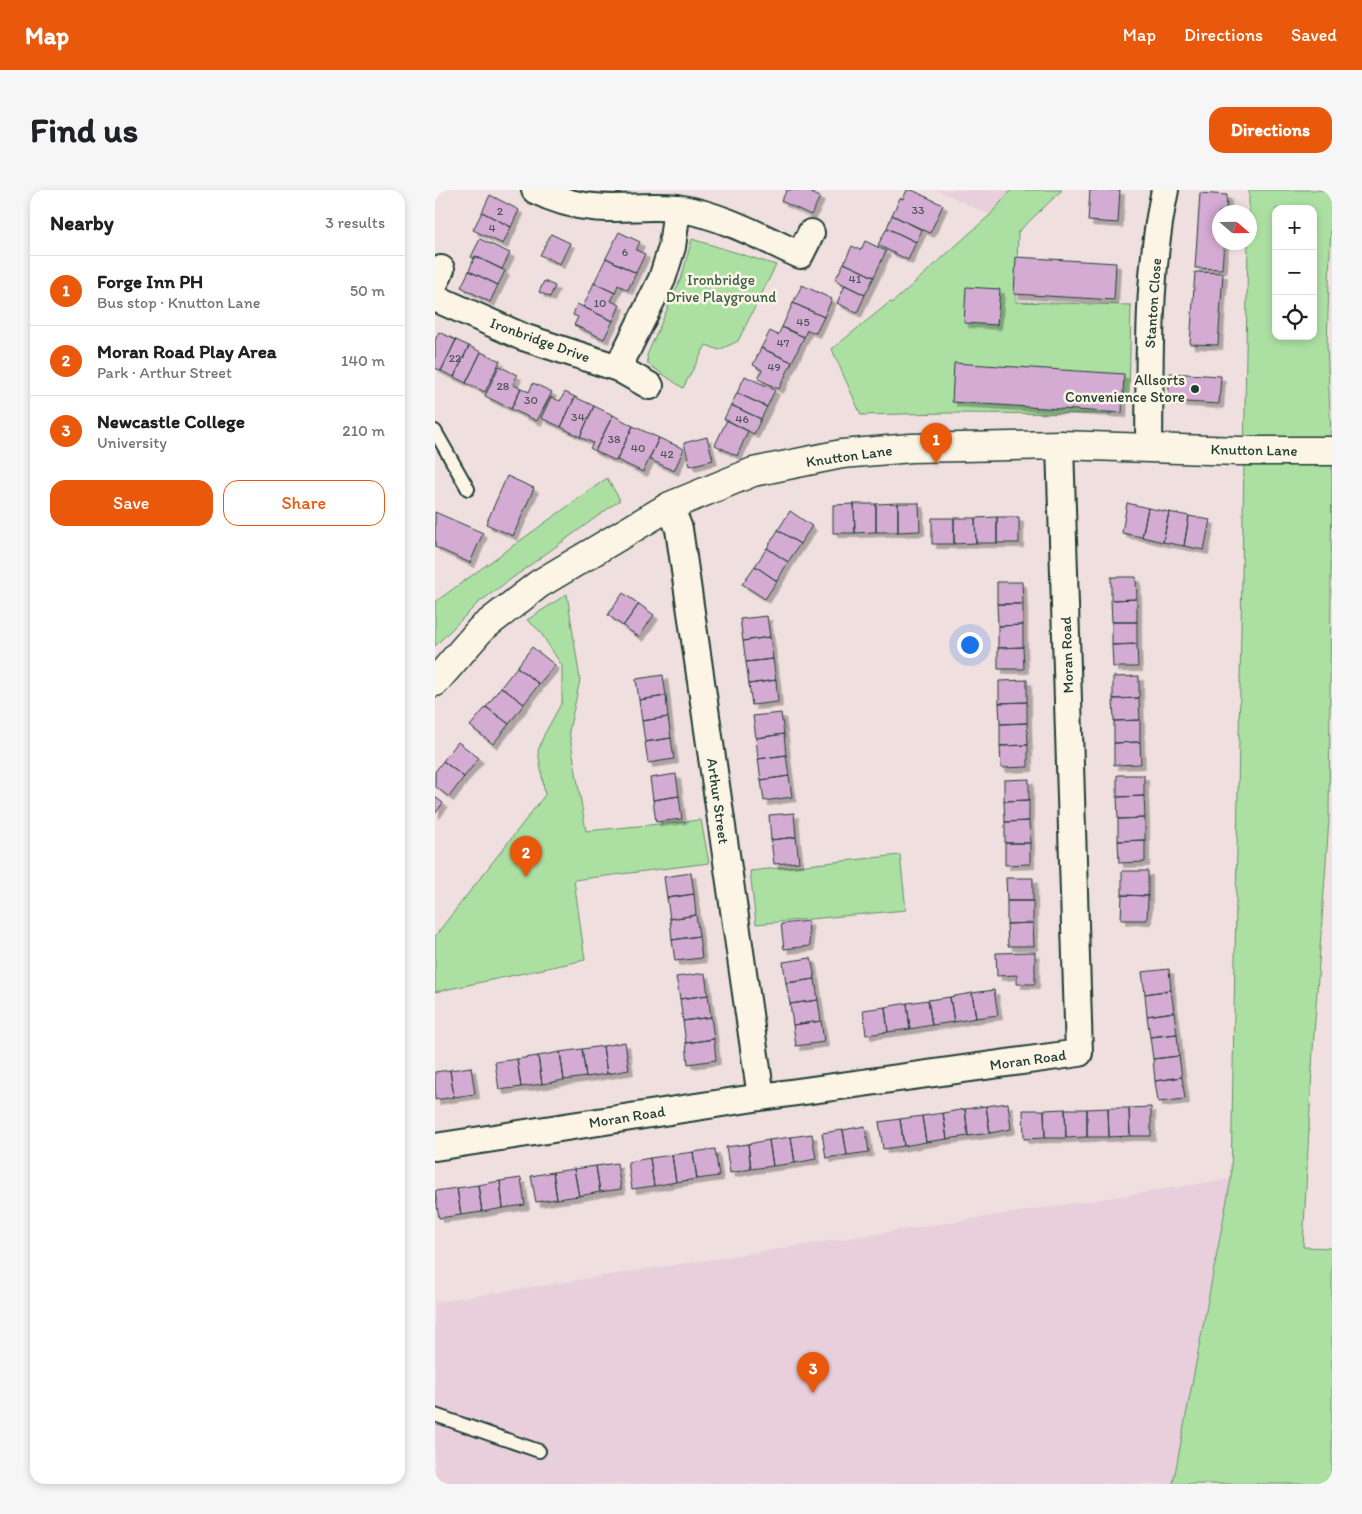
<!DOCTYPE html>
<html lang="en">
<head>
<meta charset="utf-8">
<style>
	:root { --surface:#fff; --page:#f6f6f6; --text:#202124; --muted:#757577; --line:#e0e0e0; --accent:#ea580c }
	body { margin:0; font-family:Itim,sans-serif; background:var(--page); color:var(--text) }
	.controls { position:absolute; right:15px; top:15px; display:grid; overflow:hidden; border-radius:10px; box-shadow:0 2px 8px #0003 }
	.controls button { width:45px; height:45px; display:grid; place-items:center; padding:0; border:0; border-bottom:1px solid var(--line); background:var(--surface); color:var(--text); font:25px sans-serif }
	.compass { position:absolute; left:777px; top:15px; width:45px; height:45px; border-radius:50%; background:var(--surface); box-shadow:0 2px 8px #0003; rotate:110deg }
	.you { position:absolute; left:534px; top:454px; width:18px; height:18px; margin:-12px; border:4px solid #fff; border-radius:50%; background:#1a73e8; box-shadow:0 0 0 8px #1a73e833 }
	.badge { display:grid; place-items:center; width:32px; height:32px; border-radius:50%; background:var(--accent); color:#fff; font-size:16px; font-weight:700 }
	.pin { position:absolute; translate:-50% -41px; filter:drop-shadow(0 1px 2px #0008) }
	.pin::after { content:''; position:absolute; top:26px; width:18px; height:15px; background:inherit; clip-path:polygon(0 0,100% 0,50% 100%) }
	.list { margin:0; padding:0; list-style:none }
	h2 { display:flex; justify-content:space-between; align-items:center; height:65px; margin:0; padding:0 20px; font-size:21px }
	h2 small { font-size:16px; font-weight:400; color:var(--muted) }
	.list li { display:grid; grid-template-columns:32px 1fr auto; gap:15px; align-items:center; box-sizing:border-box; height:70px; padding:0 20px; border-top:1px solid var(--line) }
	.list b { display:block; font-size:19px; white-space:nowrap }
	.list p { margin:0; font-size:16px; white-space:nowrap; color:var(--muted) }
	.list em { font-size:16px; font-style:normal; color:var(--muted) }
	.actions { display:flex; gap:10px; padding:15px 20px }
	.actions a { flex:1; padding:11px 0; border:1px solid var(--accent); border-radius:15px; text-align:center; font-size:18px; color:var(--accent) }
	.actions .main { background:var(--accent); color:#fff }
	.icon { flex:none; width:28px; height:28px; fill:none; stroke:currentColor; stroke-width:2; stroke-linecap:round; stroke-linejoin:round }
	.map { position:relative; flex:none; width:897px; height:1294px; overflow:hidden; border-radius:15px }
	header { display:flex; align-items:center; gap:30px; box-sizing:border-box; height:70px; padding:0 25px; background:var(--accent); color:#fff }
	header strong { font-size:24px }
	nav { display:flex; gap:28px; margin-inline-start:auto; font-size:18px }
	.intro { display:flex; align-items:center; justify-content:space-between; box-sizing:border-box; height:120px; padding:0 30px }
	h1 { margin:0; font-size:35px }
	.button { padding:12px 22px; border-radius:15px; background:var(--accent); color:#fff; font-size:18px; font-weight:700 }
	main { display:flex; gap:30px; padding:0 30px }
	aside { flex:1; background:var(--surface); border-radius:15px; box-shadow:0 2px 8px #0003 }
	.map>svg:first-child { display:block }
	.built { fill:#e8cfdb }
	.green { fill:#ace0a3; stroke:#668e6c; fill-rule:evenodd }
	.building { fill:#d4abd2; stroke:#1f3d34; filter:url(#shadow) }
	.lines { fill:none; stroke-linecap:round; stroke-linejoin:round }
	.lane-casing { stroke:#1f3d34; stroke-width:16 }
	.street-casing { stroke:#1f3d34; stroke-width:30 }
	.secondary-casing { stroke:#1f3d34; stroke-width:31 }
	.lane { stroke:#fcf5e5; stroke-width:12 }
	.street { stroke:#fcf5e5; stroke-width:26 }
	.secondary { stroke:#fcf5e5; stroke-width:28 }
	.poi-dot { fill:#1f3d34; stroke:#fcf5e5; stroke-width:2 }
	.labels { text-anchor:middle; stroke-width:5; stroke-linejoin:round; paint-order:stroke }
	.number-label { font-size:12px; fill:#4c585c }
	.park-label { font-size:15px; fill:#3b5e4a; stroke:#fcf5e5 }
	.street-label { font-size:15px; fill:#1f3d34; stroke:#fcf5e5 }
	.poi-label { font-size:15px; fill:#1f3d34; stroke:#fcf5e5; text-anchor:end }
</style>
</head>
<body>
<header>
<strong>Map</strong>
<nav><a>Map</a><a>Directions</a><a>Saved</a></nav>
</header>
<div class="intro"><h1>Find us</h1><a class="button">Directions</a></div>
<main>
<aside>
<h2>Nearby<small>3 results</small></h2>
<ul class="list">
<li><span class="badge">1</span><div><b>Forge Inn PH</b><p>Bus stop · Knutton Lane</p></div><em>50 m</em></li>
<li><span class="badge">2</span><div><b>Moran Road Play Area</b><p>Park · Arthur Street</p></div><em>140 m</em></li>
<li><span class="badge">3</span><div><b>Newcastle College</b><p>University</p></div><em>210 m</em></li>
</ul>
<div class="actions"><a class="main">Save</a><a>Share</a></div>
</aside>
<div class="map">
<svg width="897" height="1294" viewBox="0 0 897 1294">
	<defs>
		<filter id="shadow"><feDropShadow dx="4.5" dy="4.5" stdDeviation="0" flood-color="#0004"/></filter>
	</defs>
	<rect width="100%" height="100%" fill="#f0dfdf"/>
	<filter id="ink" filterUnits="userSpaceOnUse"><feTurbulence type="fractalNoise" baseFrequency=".02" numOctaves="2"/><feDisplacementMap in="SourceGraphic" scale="10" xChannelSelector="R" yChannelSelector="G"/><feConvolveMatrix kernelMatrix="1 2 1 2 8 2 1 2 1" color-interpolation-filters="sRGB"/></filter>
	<g filter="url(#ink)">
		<path class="built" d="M502,0h74l-21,25z
			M796,989l-58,305h-738v-182z"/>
		<path class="green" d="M576,0h51l-44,42 -2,70 115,3 -2,93 -18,16 -164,-1 -86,2 -29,-66 58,-47 2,1 98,-88z
			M814,0h83l-5,154 5,115 -3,360 -16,230 -10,198 29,1v236h-159l58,-305 17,-936 1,-1zM841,19h37v127h-37z
			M257,49l84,26 -38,76 -19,9 -13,-5 -23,43 -35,-24 -1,-9 35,-79z
			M172,288l13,22 -142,103 -43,43v-44z
			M132,404l13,86 -11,51 17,100 115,-11 8,43 -135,17 11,80 -150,32v-56l110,-141 -7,-44 6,-16 18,-33v-36l-23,-36 -12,-10z
			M465,665l6,55 -150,14 -6,-53z"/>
		<path class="building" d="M352,0h18l15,7 -9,18 -30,-14z
			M472,0h5l31,15 -13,28 -38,-18 8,-17 3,1z
			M655,0h30l-2,33 -30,-2z
			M765,3l27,2 -1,17h-7v30h5l-2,27 -27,-1z
			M55,5l29,15 -8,17 -29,-15z
			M47,22l29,15 -8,17 -30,-14z
			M457,25l30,15 -6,12 -29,-14z
			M452,38l29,14 -8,18 -30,-15z
			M184,42l21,10 -4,8 9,4 -9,19 -30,-15z
			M116,44l19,9 -10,21 -20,-9z
			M45,49l30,14 -8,16 -27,-13v3l-4,-2z
			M430,51l21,10 -12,26 -30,-14 8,-17 9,4z
			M40,66l30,15 -7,14 -29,-14z
			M581,67l100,6 -2,37 -100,-6z
			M171,68l30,15 -8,17 -10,-5 -3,8 -21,-10z
			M409,73l30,14 -9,18 -30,-15z
			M34,81l29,14 -8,17 -29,-15z
			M760,82l28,1 -5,72 -28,-1z
			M109,91l11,5 -5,11 -11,-5z
			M159,93l21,10 -4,8 9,4 -7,16 -30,-14z
			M367,95l30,14 -8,18 -31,-14z
			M410,95l20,10 -8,18 -20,-10z
			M531,97l34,2 -3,36 -33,-2z
			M358,113l31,14 -8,16 -9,-3 -3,7 -22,-10z
			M142,114l36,17 -9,18 -30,-14 4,-8 -5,-2z
			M347,137l22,10 -12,25 -31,-14 9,-17 8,4z
			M4,142l17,8 -15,31 -6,-3v-28z
			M21,150l13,6 -15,31 -13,-6z
			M34,156l12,6 -15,31 -12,-6z
			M326,158l31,14 -13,27 -21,-10 4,-9 -9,-5z
			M46,162l19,9 -15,31 -19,-9z
			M519,173l170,11 -2,39 -170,-11z
			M64,176l18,9 -4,10 8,3 -10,21 -26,-13z
			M735,183l51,3 -2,28 -51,-3z
			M310,186l30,14 -8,17 -30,-14z
			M98,193l19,9 -15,29 -26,-12 10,-21 8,4z
			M130,202l10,5 -14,30 -20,-9 10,-21 9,4z
			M302,203l30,14 -6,12 -30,-14z
			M140,207l19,9 -14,31 -19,-10z
			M296,215l30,14 -7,15 -30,-15z
			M159,216l19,9 -18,36 -5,-3 3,-5 -13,-6z
			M178,225l20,11 -17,35 -21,-10z
			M292,230l21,11 -11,25 -22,-11z
			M198,236l26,12 -16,34 -26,-12z
			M272,247l6,23 -23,6 -6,-23z
			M224,248l25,11 -10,22 -25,-12z
			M72,286l27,12 -21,48 -27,-12z
			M463,313h21l1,28 -22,1z
			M463,313v29h-22v-28z
			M692,313l21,5 -6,29 -20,-4z
			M419,314h22v28l-21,1z
			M419,314l1,29h-22v-28z
			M713,318l21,4 -6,30 -21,-5z
			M355,321l22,15 -12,18 -22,-14z
			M0,322l48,21 -13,30 -35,-16z
			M734,322l20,4 -5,30 -21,-4z
			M754,326l21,4 -6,30 -20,-4z
			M562,327h22v26h-22z
			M562,327v26h-21l-1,-25z
			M497,328h22v26h-22z
			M519,328h21l1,25 -22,1z
			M343,340l22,14 -12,18 -21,-14z
			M332,358l21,14 -11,19 -22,-15z
			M320,376l22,15 -12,18 -23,-15z
			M676,387h25l1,22 -26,1z
			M562,392h25l1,22h-26z
			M188,403l16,11 -16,22 -15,-11z
			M702,409v23h-25l-1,-22z
			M204,414l15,11 -15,22 -16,-11z
			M562,414h26v21l-25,1z
			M332,426l3,21 -27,4 -3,-22z
			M677,432h25v22l-25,1z
			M588,435v22l-25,1v-22z
			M335,447l3,22 -27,3 -3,-21z
			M702,454l1,23h-25l-1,-22z
			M97,457l23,18 -16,19 -22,-17z
			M588,457l1,22h-26v-21z
			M338,469l3,21 -27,4 -3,-22z
			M82,477l22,17 -15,20 -23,-17z
			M228,485l3,21 -27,4 -3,-21z
			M704,486v22l-26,1v-22z
			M341,490l2,22 -26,3 -3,-21z
			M592,490v22l-28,1v-22z
			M66,497l23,17 -15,20 -23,-17z
			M231,506l2,21 -26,4 -3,-21z
			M704,508l1,22 -26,1 -1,-22z
			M592,512v21l-27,1 -1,-21z
			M51,517l23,17 -16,20 -23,-18z
			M346,523l3,21 -28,4 -3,-22z
			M233,527l3,21 -26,4 -3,-21z
			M705,530v22l-26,1v-22z
			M592,533l1,22 -28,1v-22z
			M349,544l2,21 -28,4 -2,-21z
			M236,548l3,21 -26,4 -3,-21z
			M23,552l21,16 -15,19 -21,-16z
			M705,552l1,22 -27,1v-22z
			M593,555v22l-27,1 -1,-22z
			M351,565l3,21 -28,4 -3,-21z
			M8,571l21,16 -15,20 -14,-11v-14z
			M241,584l3,22 -26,4 -3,-22z
			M682,585h27v21l-27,1z
			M354,586l3,21 -28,4 -3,-21z
			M594,589v21l-25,1v-21z
			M244,606l3,23 -26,3 -3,-22z
			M709,606l1,22 -27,1 -1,-22z
			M0,607l8,6 -8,11z
			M594,610v21l-24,1 -1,-21z
			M359,623l2,24 -25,3 -2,-25z
			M710,628v22l-27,1v-22z
			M594,631l1,22h-25v-21z
			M361,647l3,25 -25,2 -3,-24z
			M710,650v22l-26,1 -1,-22z
			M570,653h25v21l-25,1z
			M687,681h26v25l-26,-1z
			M256,683l3,21 -27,4 -3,-21z
			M571,688h27v23h-26z
			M259,704l2,21 -26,4 -3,-21z
			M687,705l26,1 -1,24h-26z
			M572,711h26v22l-26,1z
			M261,725l3,21 -27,4 -2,-21z
			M373,731l2,25 -26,3 -3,-25z
			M598,733l1,23h-26l-1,-22z
			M264,746l3,22 -27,3 -3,-21z
			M600,762v32h-18v-9l-20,1 -1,-23z
			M376,768l4,21 -29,4 -3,-21z
			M734,779l2,21 -26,4 -3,-22z
			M270,783l3,22 -28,4 -4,-22z
			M380,789l3,21 -28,4 -4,-21z
			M559,800l4,25 -22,3 -4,-25z
			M736,800l3,22 -27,4 -2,-22z
			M537,803l4,25 -22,4 -4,-25z
			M273,805l3,22 -28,4 -3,-22z
			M515,807l4,25 -22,3 -4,-25z
			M383,810l3,21 -28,4 -3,-21z
			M493,810l4,25 -22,4 -3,-26z
			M472,813l3,26 -22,3 -3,-25z
			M450,817l3,25 -22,3 -3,-25z
			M739,822l3,22 -27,3 -3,-21z
			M276,827l3,22 -28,4 -3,-22z
			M386,831l3,21 -28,4 -3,-21z
			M742,844l2,22 -26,3 -3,-22z
			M279,849l2,21 -28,4 -2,-21z
			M190,852l4,28 -22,4 -4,-28z
			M168,856l4,28 -21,3 -4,-28z
			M147,859l4,28 -22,3 -4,-28z
			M125,862l4,28 -22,4 -4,-28z
			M103,866l4,28 -21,3 -4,-28z
			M744,866l3,21 -27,4 -2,-22z
			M82,869l4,28 -22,3 -4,-28z
			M36,877l4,27 -21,3 -4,-27z
			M15,880l4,27 -19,3v-28z
			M747,887l3,22 -27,3 -3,-21z
			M573,913l3,26 -21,4 -4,-27z
			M551,916l4,27 -22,3 -3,-27z
			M716,917v29h-21l-1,-28z
			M673,918h21l1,28 -21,1z
			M673,918l1,29h-22v-28z
			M530,919l3,27 -21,3 -4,-26z
			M630,919h22v28l-21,1z
			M630,919l1,29h-21l-1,-28z
			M588,920h21l1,28 -21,1z
			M508,923l4,26 -21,3 -4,-26z
			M487,926l4,26 -22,4 -4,-27z
			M465,929l4,27 -21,3 -4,-27z
			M430,936l4,26 -22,3 -4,-25z
			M408,940l4,25 -21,3 -4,-25z
			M377,944l4,25 -21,4 -4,-26z
			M356,947l4,26 -22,3 -4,-26z
			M334,950l4,26 -22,3 -3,-25z
			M313,954l3,25 -21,4 -4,-26z
			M280,959l4,27 -22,3 -4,-27z
			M258,962l4,27 -21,3 -4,-27z
			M237,965l4,27 -22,4 -4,-28z
			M215,968l4,28 -22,3 -4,-27z
			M182,973l4,26 -21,3 -4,-26z
			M161,976l4,26 -21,4 -5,-27z
			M139,979l5,27 -22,3 -4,-27z
			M118,982l4,27 -21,3 -5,-26z
			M86,988l4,27 -22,3 -3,-27z
			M65,991l3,27 -21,4 -4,-27z
			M43,995l4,27 -21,3 -4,-27z
			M22,998l4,27 -22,3 -4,-27z"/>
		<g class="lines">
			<g class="lane-casing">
				<path id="lane" d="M0,241l33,58
					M0,1225l104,36"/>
			</g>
			<g class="street-casing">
				<path id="street" d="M100,0c18,9 37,15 58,17 27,3 55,-2 83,1 44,6 85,29 124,47l11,-22
					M0,93l6,-14
					M0,108l88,39 95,31 32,18
					M183,178l44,-89 10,-32 5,-39
					M714,258c1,-86 -2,-174 16,-258
					M235,316l9,23 82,568
					M0,957l326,-50 318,-44 -19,-608"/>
			</g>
			<g class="secondary-casing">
				<path id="secondary" d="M0,492l46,-53 58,-45 131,-78 83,-34 89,-18 69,-6 149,-3 179,6h93"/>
			</g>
			<use href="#lane" class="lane"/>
			<use href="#street" class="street"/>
			<use href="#secondary" class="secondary"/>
		</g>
	</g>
	<circle class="poi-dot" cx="760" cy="199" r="5"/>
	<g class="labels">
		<g class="number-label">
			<text x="483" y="24">33</text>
			<text x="65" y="25">2</text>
			<text x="57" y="42">4</text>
			<text x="190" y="66">6</text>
			<text x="420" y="93">41</text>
			<text x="165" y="117">10</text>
			<text x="368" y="136">45</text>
			<text x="348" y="157">47</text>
			<text x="20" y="172">22</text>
			<text x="339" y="181">49</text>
			<text x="68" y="200">28</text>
			<text x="96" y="214">30</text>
			<text x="143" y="231">34</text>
			<text x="307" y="233">46</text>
			<text x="179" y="253">38</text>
			<text x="203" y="262">40</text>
			<text x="232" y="268">42</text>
		</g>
		<g class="park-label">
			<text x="286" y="95">Ironbridge<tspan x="286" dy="17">Drive Playground</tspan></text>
		</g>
		<g class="street-label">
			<text transform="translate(718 113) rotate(-86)" y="5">Stanton Close</text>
			<text transform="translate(105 150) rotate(20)" y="5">Ironbridge Drive</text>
			<text transform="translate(819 260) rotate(1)" y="5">Knutton Lane</text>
			<text transform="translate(414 266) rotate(-8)" y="5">Knutton Lane</text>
			<text transform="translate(632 465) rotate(-92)" y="5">Moran Road</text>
			<text transform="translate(283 611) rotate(82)" y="5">Arthur Street</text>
			<text transform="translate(593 870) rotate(-8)" y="5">Moran Road</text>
			<text transform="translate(192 927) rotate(-9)" y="5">Moran Road</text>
		</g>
		<g class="poi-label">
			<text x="750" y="195">Allsorts<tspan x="750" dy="17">Convenience Store</tspan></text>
		</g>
	</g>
</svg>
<div class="controls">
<button>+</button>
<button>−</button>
<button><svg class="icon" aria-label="locate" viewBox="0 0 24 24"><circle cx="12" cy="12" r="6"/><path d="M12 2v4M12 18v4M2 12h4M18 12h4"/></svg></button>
</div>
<svg class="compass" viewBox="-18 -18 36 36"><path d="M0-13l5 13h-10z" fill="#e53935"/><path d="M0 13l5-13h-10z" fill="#757577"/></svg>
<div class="you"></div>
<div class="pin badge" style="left:501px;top:274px">1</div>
<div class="pin badge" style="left:91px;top:687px">2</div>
<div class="pin badge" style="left:378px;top:1203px">3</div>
</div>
</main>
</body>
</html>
